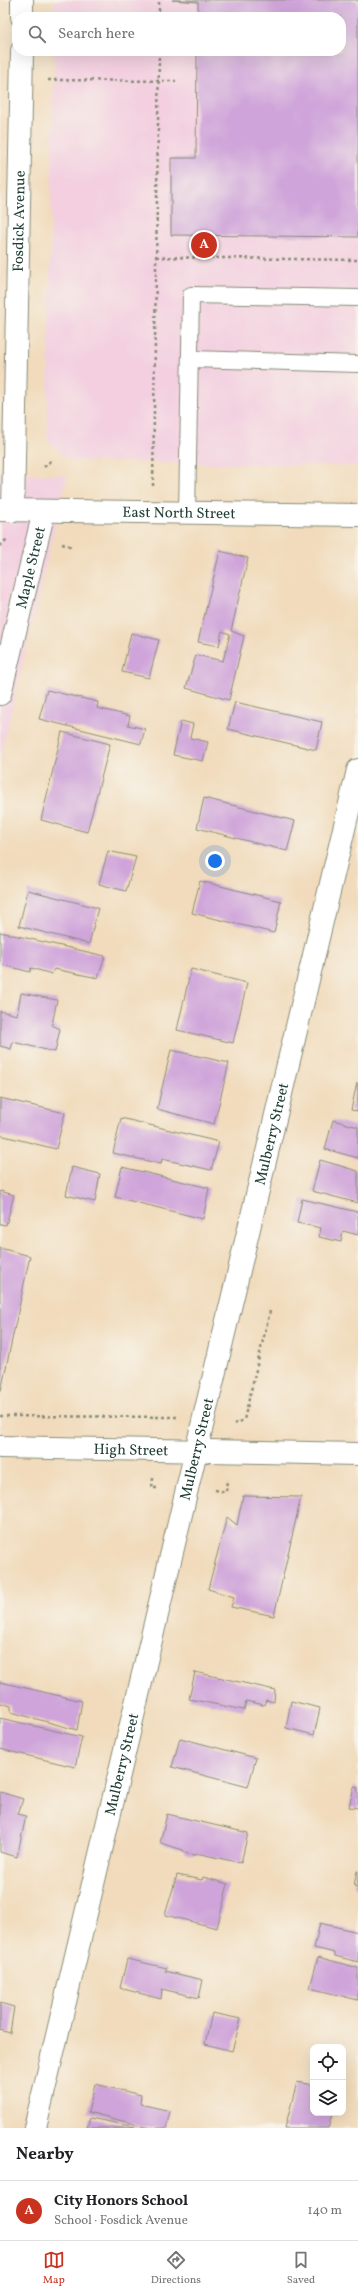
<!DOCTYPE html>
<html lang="en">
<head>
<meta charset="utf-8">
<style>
	:root { --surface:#fff; --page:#f6f6f6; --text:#202124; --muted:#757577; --line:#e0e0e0; --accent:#c8321e }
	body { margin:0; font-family:Vollkorn,serif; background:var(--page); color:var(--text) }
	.controls { position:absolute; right:12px; bottom:12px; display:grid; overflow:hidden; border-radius:8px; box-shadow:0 4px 16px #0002 }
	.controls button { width:36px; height:36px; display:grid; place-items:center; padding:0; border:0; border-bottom:1px solid var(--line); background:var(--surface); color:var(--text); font:20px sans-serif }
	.you { position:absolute; left:215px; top:861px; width:14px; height:14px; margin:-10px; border:3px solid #fff; border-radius:50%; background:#1a73e8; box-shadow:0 0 0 6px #1a73e833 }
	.badge { display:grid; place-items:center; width:26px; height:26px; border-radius:50%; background:var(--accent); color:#fff; font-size:13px; font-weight:700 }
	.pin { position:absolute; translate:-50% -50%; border:2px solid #fff; box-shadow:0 1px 4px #0006 }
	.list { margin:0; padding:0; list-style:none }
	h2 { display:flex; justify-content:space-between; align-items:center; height:52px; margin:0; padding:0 16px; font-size:17px }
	h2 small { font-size:13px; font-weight:400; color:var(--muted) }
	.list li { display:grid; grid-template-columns:26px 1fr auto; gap:12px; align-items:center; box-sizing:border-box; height:60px; padding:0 16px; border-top:1px solid var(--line) }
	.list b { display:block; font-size:15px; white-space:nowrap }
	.list p { margin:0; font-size:13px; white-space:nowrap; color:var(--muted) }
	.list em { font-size:13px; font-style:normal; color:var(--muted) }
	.icon { flex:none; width:22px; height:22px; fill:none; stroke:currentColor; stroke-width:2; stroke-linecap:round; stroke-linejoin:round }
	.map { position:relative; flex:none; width:358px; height:2128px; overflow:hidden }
	.search { position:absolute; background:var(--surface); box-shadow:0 4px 16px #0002; left:12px; right:12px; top:12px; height:44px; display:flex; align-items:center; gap:10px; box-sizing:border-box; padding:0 14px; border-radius:16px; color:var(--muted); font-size:15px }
	.sheet { height:112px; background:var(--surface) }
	nav { display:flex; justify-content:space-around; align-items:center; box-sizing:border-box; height:56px; border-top:1px solid var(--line); background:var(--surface); font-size:11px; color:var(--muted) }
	nav a { display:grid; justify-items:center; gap:2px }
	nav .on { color:var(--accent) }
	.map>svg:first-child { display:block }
	.built { fill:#f3cfe0 }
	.building { fill:#cfa4da }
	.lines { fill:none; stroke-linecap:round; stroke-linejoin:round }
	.lane-casing { stroke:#888c78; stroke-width:18 }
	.street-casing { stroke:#888c78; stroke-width:24 }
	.secondary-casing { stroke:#888c78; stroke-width:24 }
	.path { stroke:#888c78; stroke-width:2.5; stroke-dasharray:3 3; stroke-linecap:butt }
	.lane { stroke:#fff; stroke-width:16 }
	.street { stroke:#fff; stroke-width:22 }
	.secondary { stroke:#fff; stroke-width:22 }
	.labels { text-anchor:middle; stroke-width:3.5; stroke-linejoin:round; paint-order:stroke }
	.street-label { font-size:15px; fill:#1f3d34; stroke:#f7f3e8 }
</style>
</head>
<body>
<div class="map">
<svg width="358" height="2128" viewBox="0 0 358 2128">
	<rect width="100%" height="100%" fill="#f7f3e8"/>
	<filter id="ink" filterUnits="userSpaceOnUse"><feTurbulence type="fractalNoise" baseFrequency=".025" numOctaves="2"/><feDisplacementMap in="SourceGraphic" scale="8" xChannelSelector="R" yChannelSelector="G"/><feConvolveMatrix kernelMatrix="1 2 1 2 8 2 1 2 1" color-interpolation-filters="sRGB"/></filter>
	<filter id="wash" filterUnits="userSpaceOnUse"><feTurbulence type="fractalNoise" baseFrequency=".012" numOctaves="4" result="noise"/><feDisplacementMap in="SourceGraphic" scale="16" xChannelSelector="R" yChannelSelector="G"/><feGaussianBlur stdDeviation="0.9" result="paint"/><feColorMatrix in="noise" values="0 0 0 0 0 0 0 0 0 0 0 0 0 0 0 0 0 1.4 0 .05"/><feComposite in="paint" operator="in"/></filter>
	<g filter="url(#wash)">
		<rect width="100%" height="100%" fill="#f1dbbc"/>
		<path class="built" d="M54,0h304v466l-289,-5 -22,-22 7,-388h287v-34h-287z
			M0,474l67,1 -67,284z"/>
		<g id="blocks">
			<path class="building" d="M172,0h186v237l-187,-2v-77h25l1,-107h144v-34h-143v-15z
				M220,551l28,7 -17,73 13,5 -15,64 -43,-12 10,-33 27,6 7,-27 -8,-3 -3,15 -21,-4z
				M131,633l28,7 -10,38 -27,-6z
				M47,690l51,12 -1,6 33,8 -2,9 17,4 -4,15 -102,-25z
				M235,702l87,20 -6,28 -88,-21z
				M181,721l12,3 -3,14 18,4 -5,19 -30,-6z
				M62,732l48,12 -23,88 -46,-12z
				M204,798l91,23 -8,30 -90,-23z
				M108,851l28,6 -10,34 -27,-7z
				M200,881l81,20 -7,32 -82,-20z
				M28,890l70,18 -9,36 -70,-18z
				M0,932l105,24 -7,22 -44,-9 -2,5 -21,-6 -1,4 -30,-8z
				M191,969l56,14 -14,60 -56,-13z
				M21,993l36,7 -5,25 8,4 -5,23 -42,-10 -2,7 -11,-3v-35l17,4z
				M171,1050l58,13 -15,61 -57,-15z
				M357,1083h1v28l-7,-1z
				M0,1098l65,15 -9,36 -56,-14z
				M121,1118l98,24 -8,28 -49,-11 -1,5 -48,-11z
				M333,1120l25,7v31l-33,-9z
				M320,1160l38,11v32l-46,-12z
				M72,1167l28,7 -5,28 -29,-7z
				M122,1167l87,21 -6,31 -88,-22z
				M0,1191l14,4 -8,30 -6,-1z
				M302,1199l56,13v23l-15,-4 -2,11 -22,-5 2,-9 -24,-5z
				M0,1248l30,8 -29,135h-1z
				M243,1496l58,1 -27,119 -43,-9 3,-10 -26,-8 19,-72 10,8z
				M195,1672l80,18 -1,12 -8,-2 -2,5 -18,-4 -2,9 -55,-11z
				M0,1682l82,19 -5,29 -66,-18v-6l-11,-3z
				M291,1701l29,7 -6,27 -28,-7z
				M0,1718l82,19 -7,30 -75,-18z
				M180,1738l76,20 -8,29 -76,-20z
				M354,1787l4,1v20l-9,-1z
				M0,1792l23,7 -5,15 8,2 -9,41 -17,-5z
				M167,1814l81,19 -7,30 -40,-9 -8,1 -8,-2 -2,-3 -23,-7z
				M357,1871h1v16l-4,-1z
				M177,1875l25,5 1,-3 25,7 -11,44 -52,-13z
				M320,1923l38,9v30l-23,-6v-3l-21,-5z
				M318,1957l40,11v32l-48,-12z
				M127,1959l40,9 -2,3 38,9 -4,18 -37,-9 -1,10 -41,-11z
				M0,2003l14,4 -4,26 -10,-3z
				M212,2013l29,6 -9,32 -27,-7z
				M297,2082l16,3v28h20l-4,15h-44z
				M95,2084l46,11 -1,9 30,7 -4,17h-17l-61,-16z
				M90,2118l45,9v1h-48z"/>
		</g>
	</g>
	<g filter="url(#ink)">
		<use href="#blocks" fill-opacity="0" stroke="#888c78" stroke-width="1"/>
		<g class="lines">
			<g class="lane-casing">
				<path id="lane" d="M190,359l168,5
					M187,513l4,-218 167,3"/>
			</g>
			<g class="street-casing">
				<g id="street">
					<path d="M22,17v-17"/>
					<path id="s1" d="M13,511l9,-460"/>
					<path id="s2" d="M0,694l44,-183"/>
					<path id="s3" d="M0,1447l358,7"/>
					<path id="s4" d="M35,2128l323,-1358"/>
				</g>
			</g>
			<g class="secondary-casing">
				<g id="secondary">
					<path id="s5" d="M0,510l358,5"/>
				</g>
			</g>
			<path class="path" d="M159,17v-17
				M48,80l128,1
				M156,257l202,3
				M44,467l9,-8
				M153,486l6,-435
				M62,544l11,3
				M0,546l8,-8
				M0,1416l177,1
				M234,1424l10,-4 26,-109
				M153,1478l-1,10h7
				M215,1490l11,2 1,-13"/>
			<use href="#lane" class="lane"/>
			<use href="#street" class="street"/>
			<use href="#secondary" class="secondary"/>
		</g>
	</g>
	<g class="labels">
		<g class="street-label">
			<text dy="5" stroke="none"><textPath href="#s1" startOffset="290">Fosdick Avenue</textPath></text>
			<text dy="5" stroke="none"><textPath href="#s5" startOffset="179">East North Street</textPath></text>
			<text dy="5" stroke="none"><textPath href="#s2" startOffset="130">Maple Street</textPath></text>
			<text dy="5" stroke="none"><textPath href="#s4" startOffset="1022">Mulberry Street</textPath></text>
			<text dy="5" stroke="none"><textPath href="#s3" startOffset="131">High Street</textPath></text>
			<text dy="5" stroke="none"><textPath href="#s4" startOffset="698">Mulberry Street</textPath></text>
			<text dy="5" stroke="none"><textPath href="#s4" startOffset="374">Mulberry Street</textPath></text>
		</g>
	</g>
</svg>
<div class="controls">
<button><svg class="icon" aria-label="locate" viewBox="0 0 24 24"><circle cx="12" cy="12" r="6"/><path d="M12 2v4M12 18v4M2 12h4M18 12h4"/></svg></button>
<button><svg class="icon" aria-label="layers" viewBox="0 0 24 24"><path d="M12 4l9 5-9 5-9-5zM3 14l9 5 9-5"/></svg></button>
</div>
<div class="you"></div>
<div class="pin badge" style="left:204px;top:245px">A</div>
<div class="search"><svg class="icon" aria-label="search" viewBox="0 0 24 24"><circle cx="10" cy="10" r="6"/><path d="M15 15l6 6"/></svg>Search here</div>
</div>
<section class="sheet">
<h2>Nearby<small></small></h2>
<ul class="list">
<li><span class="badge">A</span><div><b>City Honors School</b><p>School · Fosdick Avenue</p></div><em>140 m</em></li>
</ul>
</section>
<nav>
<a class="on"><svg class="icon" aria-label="map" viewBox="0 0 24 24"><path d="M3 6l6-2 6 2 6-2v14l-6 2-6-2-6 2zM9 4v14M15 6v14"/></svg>Map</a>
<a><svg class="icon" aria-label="directions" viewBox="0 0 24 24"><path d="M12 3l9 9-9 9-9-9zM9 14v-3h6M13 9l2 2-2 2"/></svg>Directions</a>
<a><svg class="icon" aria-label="saved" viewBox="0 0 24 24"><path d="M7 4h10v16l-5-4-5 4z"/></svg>Saved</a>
</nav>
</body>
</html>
